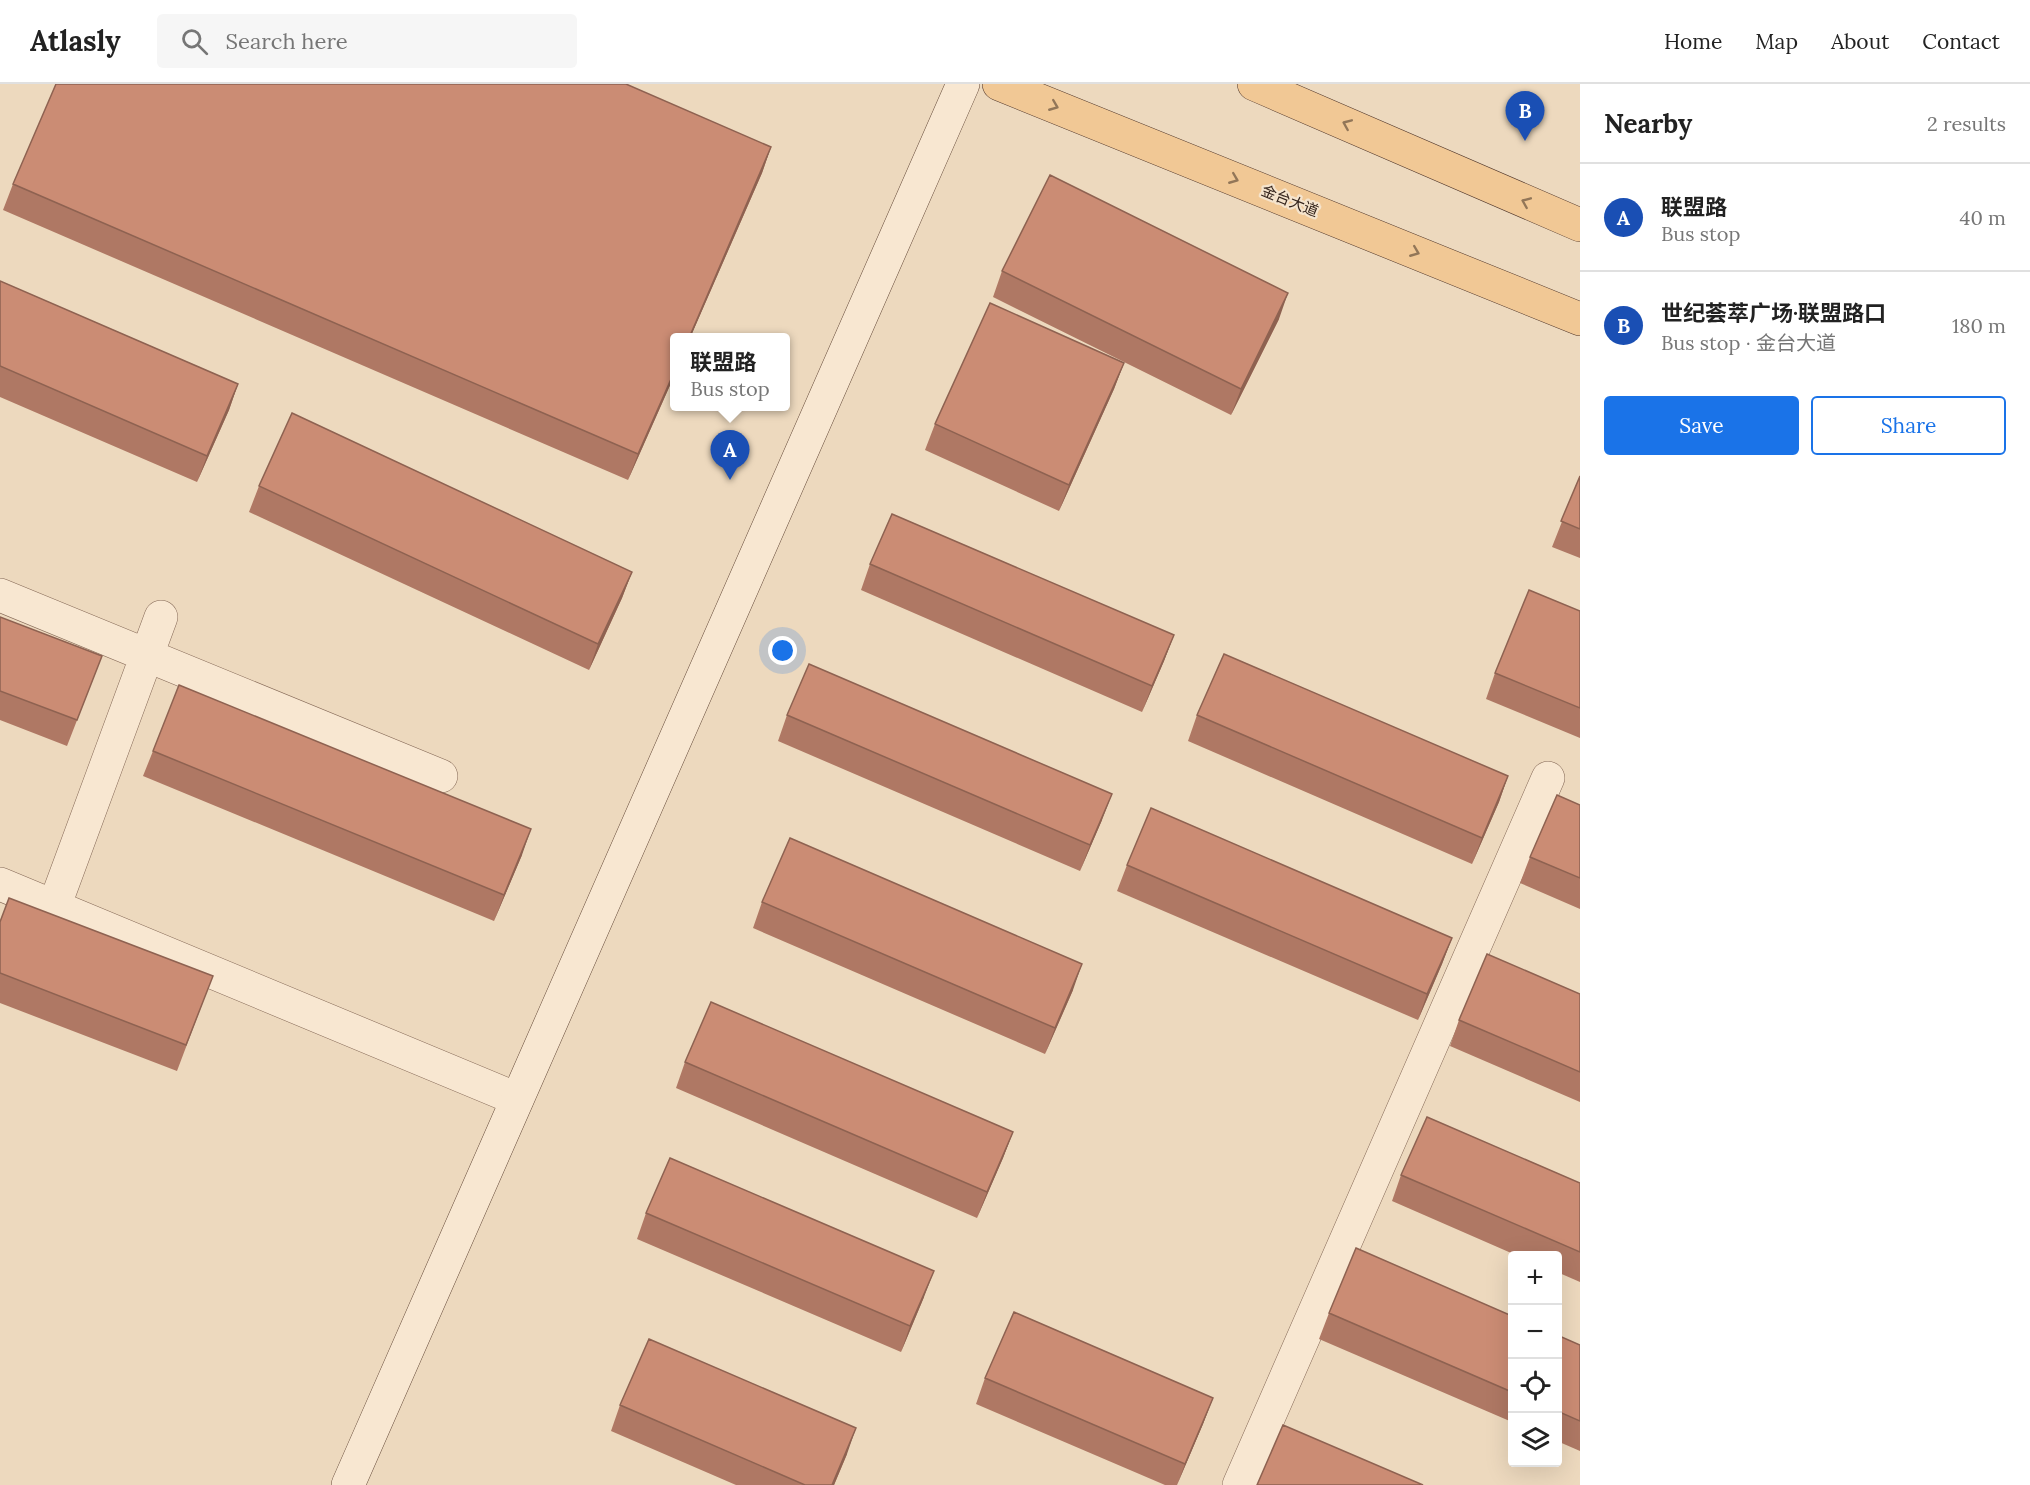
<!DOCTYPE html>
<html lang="en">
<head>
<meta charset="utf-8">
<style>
	:root { --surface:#fff; --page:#f6f6f6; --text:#222; --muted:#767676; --line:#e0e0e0; --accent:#1a73e8 }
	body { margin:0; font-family:Lora,"Noto Sans SC",serif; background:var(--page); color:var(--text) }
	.controls { position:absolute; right:18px; bottom:18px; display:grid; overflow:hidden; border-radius:6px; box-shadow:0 6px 24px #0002 }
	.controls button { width:54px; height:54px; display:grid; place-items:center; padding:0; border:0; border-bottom:2px solid var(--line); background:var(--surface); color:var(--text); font:30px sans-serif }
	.you { position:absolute; left:783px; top:567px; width:21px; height:21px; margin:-15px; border:4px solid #fff; border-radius:50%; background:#1a73e8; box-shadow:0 0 0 9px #1a73e833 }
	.badge { display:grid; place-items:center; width:39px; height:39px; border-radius:50%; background:var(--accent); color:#fff; font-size:20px; font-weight:700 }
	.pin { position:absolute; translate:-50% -50px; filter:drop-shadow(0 2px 3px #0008) }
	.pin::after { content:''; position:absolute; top:32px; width:21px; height:18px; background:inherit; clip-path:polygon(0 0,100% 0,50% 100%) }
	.popup { position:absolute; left:670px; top:249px; width:120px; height:78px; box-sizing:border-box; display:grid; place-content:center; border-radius:6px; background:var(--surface); filter:drop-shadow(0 2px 4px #0005); font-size:20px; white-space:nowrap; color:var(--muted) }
	.popup b { font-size:22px; color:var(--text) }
	.popup::after { content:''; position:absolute; left:50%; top:100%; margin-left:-12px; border:12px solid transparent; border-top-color:var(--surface) }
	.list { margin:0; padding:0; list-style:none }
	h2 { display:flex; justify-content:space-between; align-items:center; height:78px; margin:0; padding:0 24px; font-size:26px }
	h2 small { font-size:20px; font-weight:400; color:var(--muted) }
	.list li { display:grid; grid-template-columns:39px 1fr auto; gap:18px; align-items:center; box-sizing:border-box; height:108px; padding:0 24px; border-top:2px solid var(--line) }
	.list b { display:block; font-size:22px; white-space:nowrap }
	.list p { margin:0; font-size:20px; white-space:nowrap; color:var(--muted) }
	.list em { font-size:20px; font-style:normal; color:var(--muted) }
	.actions { display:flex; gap:12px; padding:18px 24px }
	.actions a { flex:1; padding:14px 0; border:2px solid var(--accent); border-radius:6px; text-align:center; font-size:21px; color:var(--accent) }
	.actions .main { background:var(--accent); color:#fff }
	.icon { flex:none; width:33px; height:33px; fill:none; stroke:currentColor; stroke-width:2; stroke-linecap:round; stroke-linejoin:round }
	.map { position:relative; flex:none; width:1580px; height:1401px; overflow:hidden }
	header { display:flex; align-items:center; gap:36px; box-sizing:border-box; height:84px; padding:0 30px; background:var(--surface); border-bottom:2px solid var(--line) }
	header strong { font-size:28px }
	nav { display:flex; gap:33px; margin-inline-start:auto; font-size:21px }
	.search { width:420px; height:54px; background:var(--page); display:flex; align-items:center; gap:15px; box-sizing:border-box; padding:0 21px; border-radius:6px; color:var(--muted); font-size:22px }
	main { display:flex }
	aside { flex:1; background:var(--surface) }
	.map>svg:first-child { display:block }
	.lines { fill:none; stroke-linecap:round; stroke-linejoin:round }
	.street-casing { stroke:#856957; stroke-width:34 }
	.secondary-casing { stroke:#664b3a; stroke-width:34 }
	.primary-casing { stroke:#52382c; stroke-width:34 }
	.street { stroke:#f8e7d1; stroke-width:33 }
	.secondary { stroke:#f8e7d1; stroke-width:33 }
	.primary { stroke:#f1c895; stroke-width:33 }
	.wall { fill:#af7864 }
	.shaded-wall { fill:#8e6251 }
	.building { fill:#cb8c74; stroke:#8e6251; stroke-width:1.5 }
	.oneway { stroke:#927658 }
	.labels { text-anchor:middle; stroke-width:4.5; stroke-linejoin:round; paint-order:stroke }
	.street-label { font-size:15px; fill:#34241c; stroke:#f5e4cd }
</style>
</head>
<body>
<header>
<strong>Atlasly</strong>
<div class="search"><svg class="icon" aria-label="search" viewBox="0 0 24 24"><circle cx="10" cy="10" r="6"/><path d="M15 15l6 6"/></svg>Search here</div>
<nav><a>Home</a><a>Map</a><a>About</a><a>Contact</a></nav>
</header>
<main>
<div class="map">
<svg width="1580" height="1401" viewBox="0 0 1580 1401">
	<rect width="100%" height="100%" fill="#edd9be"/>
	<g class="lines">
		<g class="street-casing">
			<path id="street" d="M0,511l441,181
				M0,800l517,215
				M54,823l107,-290
				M1239,1401l309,-707"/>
		</g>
		<g class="secondary-casing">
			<path id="secondary" d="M348,1401l615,-1401"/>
		</g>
		<g class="primary-casing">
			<path id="primary" d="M999,0l581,235
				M1254,0l326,141"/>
		</g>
		<use href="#street" class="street"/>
		<use href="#secondary" class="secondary"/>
		<use href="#primary" class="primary"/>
	</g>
	<path class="wall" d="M771,63l-9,26 -72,165h-15v36l-47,106 -625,-270 10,-26z
		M1002,187l277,48 -48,96 -238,-118z
		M0,197l238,103 -9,26 -32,72 -197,-85z
		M1124,279l-10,26 -55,122 -134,-61 10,-26z
		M1580,392v82l-28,-11z
		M259,402l373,86 -10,26 -33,72 -340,-158z
		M870,480l304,71 -10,26 -22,51 -281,-122z
		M1580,527v127l-94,-39 9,-26z
		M0,533l102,39 -35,90 -67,-26z
		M787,631l315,105 -22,51 -302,-130z
		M1197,631l311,61 -9,26 -27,62 -284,-123z
		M153,667l369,104 -28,66 -351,-145z
		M1580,721v104l-60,-26 10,-26z
		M1127,781l325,73 -10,26 -24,56 -301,-129z
		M762,818l311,88 -28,64 -292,-126z
		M0,838l203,80 -26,69 -177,-68z
		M1580,910v108l-130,-56 9,-26z
		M685,978l328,70 -10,26 -26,60 -301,-130z
		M1401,1091l179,8v99l-23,-10v-16h-39l-126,-55z
		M646,1129l278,84 -23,55 -264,-113z
		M1329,1229l183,3v106l-193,-83z
		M1557,1251l23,10v106l-23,-10z
		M985,1294l228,20 -10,26 -26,61h-12l-189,-81z
		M620,1321l227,49 -13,31h-98l-125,-54z"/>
	<path class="shaded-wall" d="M771,63l-9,26 -72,165h-1z
		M1288,209l-9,26 -48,96 10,-26z
		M1124,279l-10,26 -55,122 10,-26z
		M675,286v4l-47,106 10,-26z
		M238,300l-9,26 -32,72 10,-26z
		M632,488l-10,26 -33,72 9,-26z
		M1174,551l-10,26 -22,51 10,-26z
		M1508,692l-9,26 -27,62 10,-26z
		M1112,710l-10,26 -22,51 10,-26z
		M531,745l-9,26 -28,66 10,-26z
		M1452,854l-10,26 -24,56 9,-26z
		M1082,880l-9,26 -28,64 10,-26z
		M1013,1048l-10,26 -26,60 10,-26z
		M934,1187l-10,26 -23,55 9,-26z
		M1213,1314l-10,26 -26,61 8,-21z
		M856,1344l-9,26 -13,31h-2z"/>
	<path class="building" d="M56,0h570l145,63 -82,191h-14v32l-37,84 -625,-270z
		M1050,91l238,118 -47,96 -239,-118z
		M0,197l238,103 -31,72 -207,-90z
		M990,219l134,60 -55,122 -134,-61z
		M292,329l340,159 -34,72 -339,-158z
		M1580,392v53l-19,-8z
		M892,430l282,121 -22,51 -282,-122z
		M1529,506l51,21v97l-85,-35z
		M0,533l102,39 -25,64 -77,-29z
		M1224,570l284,122 -26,62 -285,-123z
		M809,580l303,130 -22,51 -303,-130z
		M179,601l352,144 -27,66 -351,-144z
		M1557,711l23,10v73l-50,-21z
		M1151,724l301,130 -25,56 -300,-129z
		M790,754l292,126 -27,64 -293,-126z
		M9,814l204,78 -27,69 -186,-72v-51z
		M1487,870l93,40v78l-121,-52z
		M711,918l302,130 -26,60 -302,-130z
		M1427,1033l153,66v69l-179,-77z
		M670,1074l264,113 -24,55 -264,-113z
		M1356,1164l156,68v76l-183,-79z
		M1014,1228l199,86 -28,66 -200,-86z
		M1557,1251l23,10v76l-23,-10z
		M649,1255l207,89 -24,57h-27l-185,-80z
		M1283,1341l140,60h-166z"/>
	<defs><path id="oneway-chevron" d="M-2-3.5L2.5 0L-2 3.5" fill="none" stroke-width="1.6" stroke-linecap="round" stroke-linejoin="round" transform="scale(1.5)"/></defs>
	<g class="oneway">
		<use href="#oneway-chevron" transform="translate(1054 22) rotate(22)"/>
		<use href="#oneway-chevron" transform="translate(1347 40) rotate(-157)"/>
		<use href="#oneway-chevron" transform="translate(1234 95) rotate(22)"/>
		<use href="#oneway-chevron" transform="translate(1526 118) rotate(-157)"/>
		<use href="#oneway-chevron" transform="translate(1415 168) rotate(22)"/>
	</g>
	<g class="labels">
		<g class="street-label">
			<text transform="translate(1290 117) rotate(22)" y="5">金台大道</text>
		</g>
	</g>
</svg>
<div class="controls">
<button>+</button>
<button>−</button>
<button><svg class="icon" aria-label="locate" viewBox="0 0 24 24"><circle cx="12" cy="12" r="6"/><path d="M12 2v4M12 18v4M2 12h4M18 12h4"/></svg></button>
<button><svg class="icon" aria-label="layers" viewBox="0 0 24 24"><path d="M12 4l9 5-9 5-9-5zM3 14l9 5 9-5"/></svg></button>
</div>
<div class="you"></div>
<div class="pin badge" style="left:730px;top:396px;background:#1a4fb4">A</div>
<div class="popup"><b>联盟路</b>Bus stop</div>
<div class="pin badge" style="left:1525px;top:57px;background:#1a4fb4">B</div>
</div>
<aside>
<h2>Nearby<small>2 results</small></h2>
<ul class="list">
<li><span class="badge" style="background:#1a4fb4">A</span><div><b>联盟路</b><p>Bus stop</p></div><em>40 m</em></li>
<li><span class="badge" style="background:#1a4fb4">B</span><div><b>世纪荟萃广场·联盟路口</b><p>Bus stop · 金台大道</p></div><em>180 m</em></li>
</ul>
<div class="actions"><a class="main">Save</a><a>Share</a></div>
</aside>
</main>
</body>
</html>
